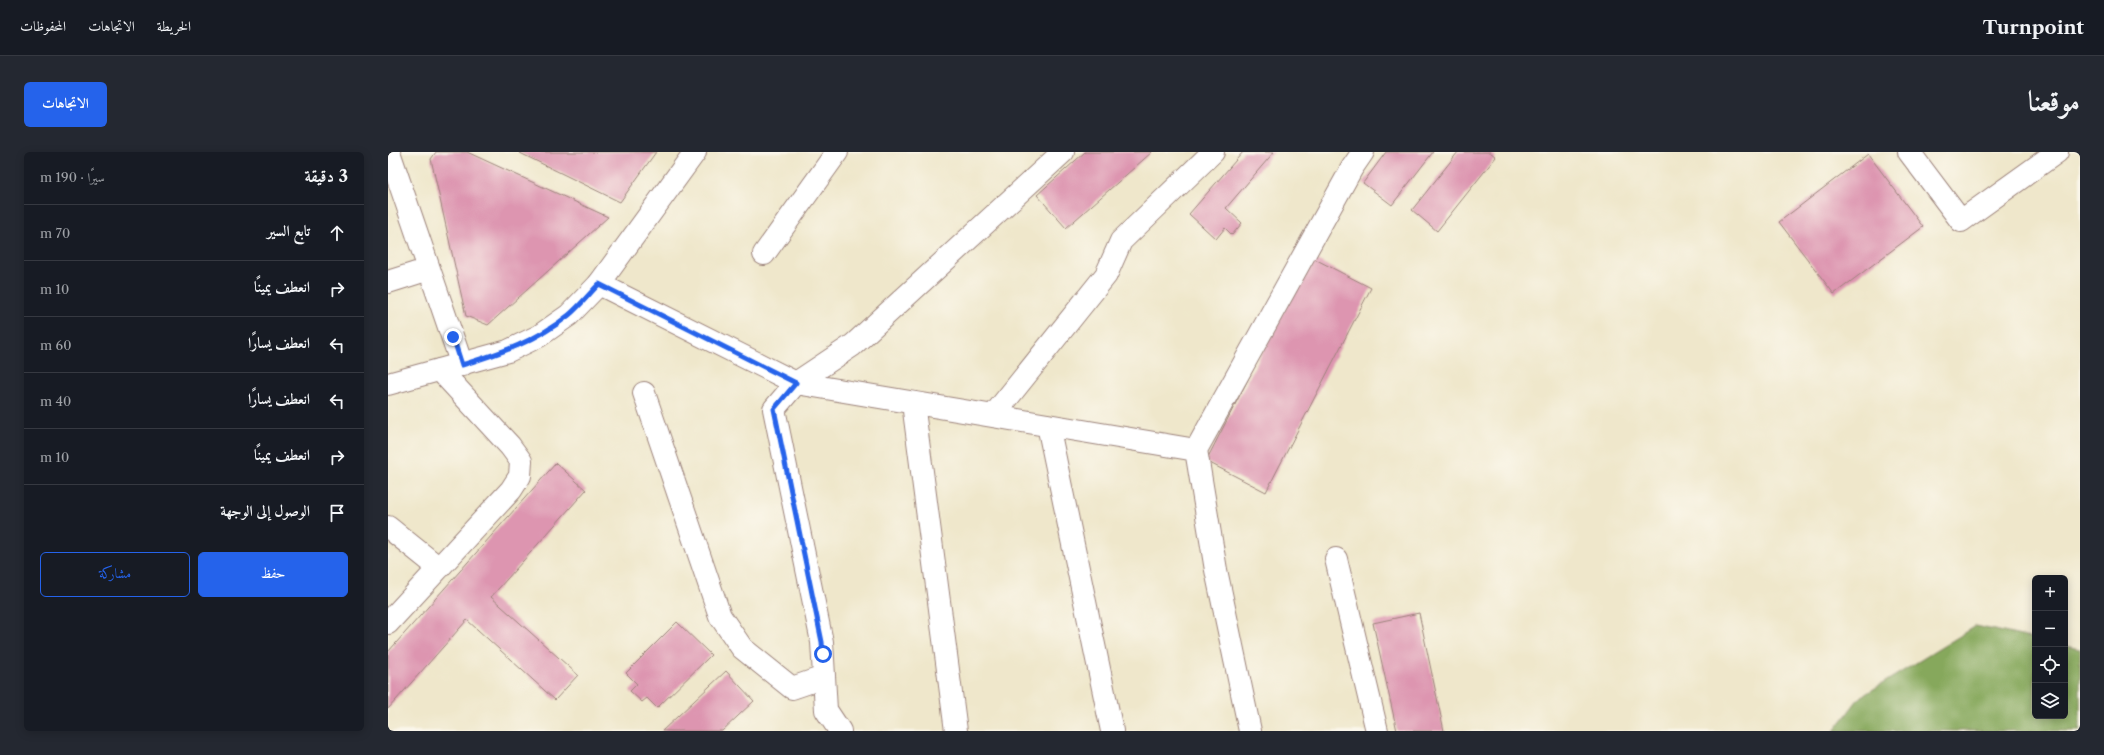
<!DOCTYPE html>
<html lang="ar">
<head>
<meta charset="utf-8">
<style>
	:root { --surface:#171b24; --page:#242831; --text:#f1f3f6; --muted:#9ea1a6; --line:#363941; --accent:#2563eb }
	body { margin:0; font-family:"Libre Caslon Text",Amiri,serif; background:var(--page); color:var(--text); direction:rtl }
	.controls { position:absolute; right:12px; bottom:12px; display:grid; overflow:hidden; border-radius:6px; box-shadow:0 2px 10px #0003 }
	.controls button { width:36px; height:36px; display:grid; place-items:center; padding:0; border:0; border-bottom:1px solid var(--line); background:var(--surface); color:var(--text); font:20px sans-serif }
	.stop { position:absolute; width:12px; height:12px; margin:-9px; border:3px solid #2563eb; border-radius:50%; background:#fff }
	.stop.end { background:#2563eb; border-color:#fff; box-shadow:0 1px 4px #0008 }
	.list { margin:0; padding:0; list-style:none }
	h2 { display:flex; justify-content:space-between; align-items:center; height:52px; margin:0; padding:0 16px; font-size:17px }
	h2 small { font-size:13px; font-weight:400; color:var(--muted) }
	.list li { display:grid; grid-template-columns:26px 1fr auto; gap:12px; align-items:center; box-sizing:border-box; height:56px; padding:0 16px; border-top:1px solid var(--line) }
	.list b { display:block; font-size:15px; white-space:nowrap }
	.list em { font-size:13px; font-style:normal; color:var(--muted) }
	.actions { display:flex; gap:8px; padding:12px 16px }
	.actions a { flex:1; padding:9px 0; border:1px solid var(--accent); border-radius:6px; text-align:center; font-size:14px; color:var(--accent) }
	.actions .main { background:var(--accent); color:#fff }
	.icon { flex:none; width:22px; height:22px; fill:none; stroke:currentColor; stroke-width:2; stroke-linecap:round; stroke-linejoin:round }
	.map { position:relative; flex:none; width:1692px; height:579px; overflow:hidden; direction:ltr; border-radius:6px }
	header { display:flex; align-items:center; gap:24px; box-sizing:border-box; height:56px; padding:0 20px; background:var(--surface); border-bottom:1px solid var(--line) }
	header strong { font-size:19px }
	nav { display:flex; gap:22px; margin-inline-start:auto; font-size:14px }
	.intro { display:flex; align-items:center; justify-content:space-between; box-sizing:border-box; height:96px; padding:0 24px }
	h1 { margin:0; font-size:28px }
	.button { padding:10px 18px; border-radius:6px; background:var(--accent); color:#fff; font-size:14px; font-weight:700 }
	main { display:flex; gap:24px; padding:0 24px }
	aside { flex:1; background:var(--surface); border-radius:6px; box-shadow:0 2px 10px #0003 }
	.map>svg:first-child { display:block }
	.forest { fill:#86a85c; stroke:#686444 }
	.building { fill:#dd95b0 }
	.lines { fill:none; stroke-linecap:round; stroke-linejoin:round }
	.street-casing { stroke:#9c837b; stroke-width:24 }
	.secondary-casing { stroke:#9c837b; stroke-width:24 }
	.street { stroke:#fff; stroke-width:22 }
	.secondary { stroke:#fff; stroke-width:22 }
	.route { stroke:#2563eb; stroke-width:5 }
</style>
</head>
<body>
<header>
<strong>Turnpoint</strong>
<nav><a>الخريطة</a><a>الاتجاهات</a><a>المحفوظات</a></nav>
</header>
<div class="intro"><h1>موقعنا</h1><a class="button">الاتجاهات</a></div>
<main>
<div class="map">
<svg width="1692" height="579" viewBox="0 0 1692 579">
	<rect width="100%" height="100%" fill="#fbf7ec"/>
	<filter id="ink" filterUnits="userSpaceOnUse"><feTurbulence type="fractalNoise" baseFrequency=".025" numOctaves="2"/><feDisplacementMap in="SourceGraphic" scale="8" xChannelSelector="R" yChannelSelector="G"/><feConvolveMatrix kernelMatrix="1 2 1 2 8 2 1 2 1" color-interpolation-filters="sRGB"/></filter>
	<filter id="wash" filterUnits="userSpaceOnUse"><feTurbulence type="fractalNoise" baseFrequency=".012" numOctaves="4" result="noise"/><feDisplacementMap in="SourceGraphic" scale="16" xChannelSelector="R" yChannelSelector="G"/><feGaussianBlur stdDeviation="0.9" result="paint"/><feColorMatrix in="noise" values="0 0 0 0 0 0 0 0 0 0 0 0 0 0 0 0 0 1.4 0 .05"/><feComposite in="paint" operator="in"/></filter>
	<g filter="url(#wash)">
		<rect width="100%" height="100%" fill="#efe7cb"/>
		<path class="forest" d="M1588,474l59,13v77h30v-70l15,3v82h-246l25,-33z"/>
		<g id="blocks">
			<path class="building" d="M48,0h31l141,65 -120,108 -22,-9 -35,-157z
				M133,0h135l-36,50 -100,-49z
				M697,0h67l-86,76 -29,-33z
				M855,0h31l-48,56 16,15 -10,12 -7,-7 -9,11 -27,-25z
				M998,0h47l-41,53 -29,-22z
				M1070,0h32l6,5 -59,74 -25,-21z
				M1480,2l55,73 -89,67 -55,-72z
				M923,105l60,31 -105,204 -60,-31z
				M168,311l30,27 -95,107 87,78 -23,25 -88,-80 -79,89v-57z
				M1031,461l25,118h-47l-24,-108z
				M289,470l34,33 -54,53 -10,-10 -5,4 -12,-11 7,-7 -11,-11z
				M338,519l28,30 -32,30h-60z"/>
		</g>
	</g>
	<g filter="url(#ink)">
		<use href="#blocks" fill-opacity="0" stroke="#9c837b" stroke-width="1"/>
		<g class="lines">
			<g class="street-casing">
				<path id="street" d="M1,0l73,213
					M1521,0l52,69 96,-69
					M376,102l73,-102
					M0,130l41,-13
					M211,132l197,99 400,67
					M256,241l76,223 22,32 50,40 32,-11
					M525,251l43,328
					M605,264l113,-141 15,-34 92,-89
					M660,273l64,306
					M0,375l51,41
					M948,407l41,172
					M0,471l123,-133 9,-14 1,-15 -11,-15 -70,-76
					M452,579l-14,-21 -4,-68 -48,-233 22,-26 57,-38 210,-193
					M862,579l-34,-161 -20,-120 156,-282 11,-16"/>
			</g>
			<g class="secondary-casing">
				<path id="secondary" d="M0,232l120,-33 31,-15 30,-21 30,-31 96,-132"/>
			</g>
			<use href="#street" class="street"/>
			<use href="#secondary" class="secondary"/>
		</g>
	</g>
	<g class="lines" filter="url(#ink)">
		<path class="route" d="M65,185l9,28c39,-12 75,-24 107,-50 11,-9 20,-21 30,-31l197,99 -22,26 48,233 1,12"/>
	</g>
</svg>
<div class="controls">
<button>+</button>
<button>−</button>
<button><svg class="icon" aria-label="locate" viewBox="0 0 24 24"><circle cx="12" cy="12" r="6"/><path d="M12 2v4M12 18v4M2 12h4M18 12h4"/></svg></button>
<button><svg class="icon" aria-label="layers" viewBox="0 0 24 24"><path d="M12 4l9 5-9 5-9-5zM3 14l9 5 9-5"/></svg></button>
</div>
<div class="stop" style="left:435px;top:502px"></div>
<div class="stop end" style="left:65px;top:185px"></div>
</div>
<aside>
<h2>3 دقيقة<small>سيرًا · 190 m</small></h2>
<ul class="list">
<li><svg class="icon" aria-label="ahead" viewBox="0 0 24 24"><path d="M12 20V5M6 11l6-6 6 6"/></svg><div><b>تابع السير</b></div><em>70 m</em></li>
<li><svg class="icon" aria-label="right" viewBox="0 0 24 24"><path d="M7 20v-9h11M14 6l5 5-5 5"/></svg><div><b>انعطف يمينًا</b></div><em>10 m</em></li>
<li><svg class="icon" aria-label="left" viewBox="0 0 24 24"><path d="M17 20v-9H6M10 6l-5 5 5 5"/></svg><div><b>انعطف يسارًا</b></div><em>60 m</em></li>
<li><svg class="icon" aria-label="left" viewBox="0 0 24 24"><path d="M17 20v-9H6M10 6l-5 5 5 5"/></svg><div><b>انعطف يسارًا</b></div><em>40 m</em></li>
<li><svg class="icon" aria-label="right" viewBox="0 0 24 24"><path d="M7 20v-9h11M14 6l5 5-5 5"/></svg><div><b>انعطف يمينًا</b></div><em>10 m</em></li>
<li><svg class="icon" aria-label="arrive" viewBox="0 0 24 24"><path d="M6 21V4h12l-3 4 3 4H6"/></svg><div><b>الوصول إلى الوجهة</b></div></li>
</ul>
<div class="actions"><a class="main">حفظ</a><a>مشاركة</a></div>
</aside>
</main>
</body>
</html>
